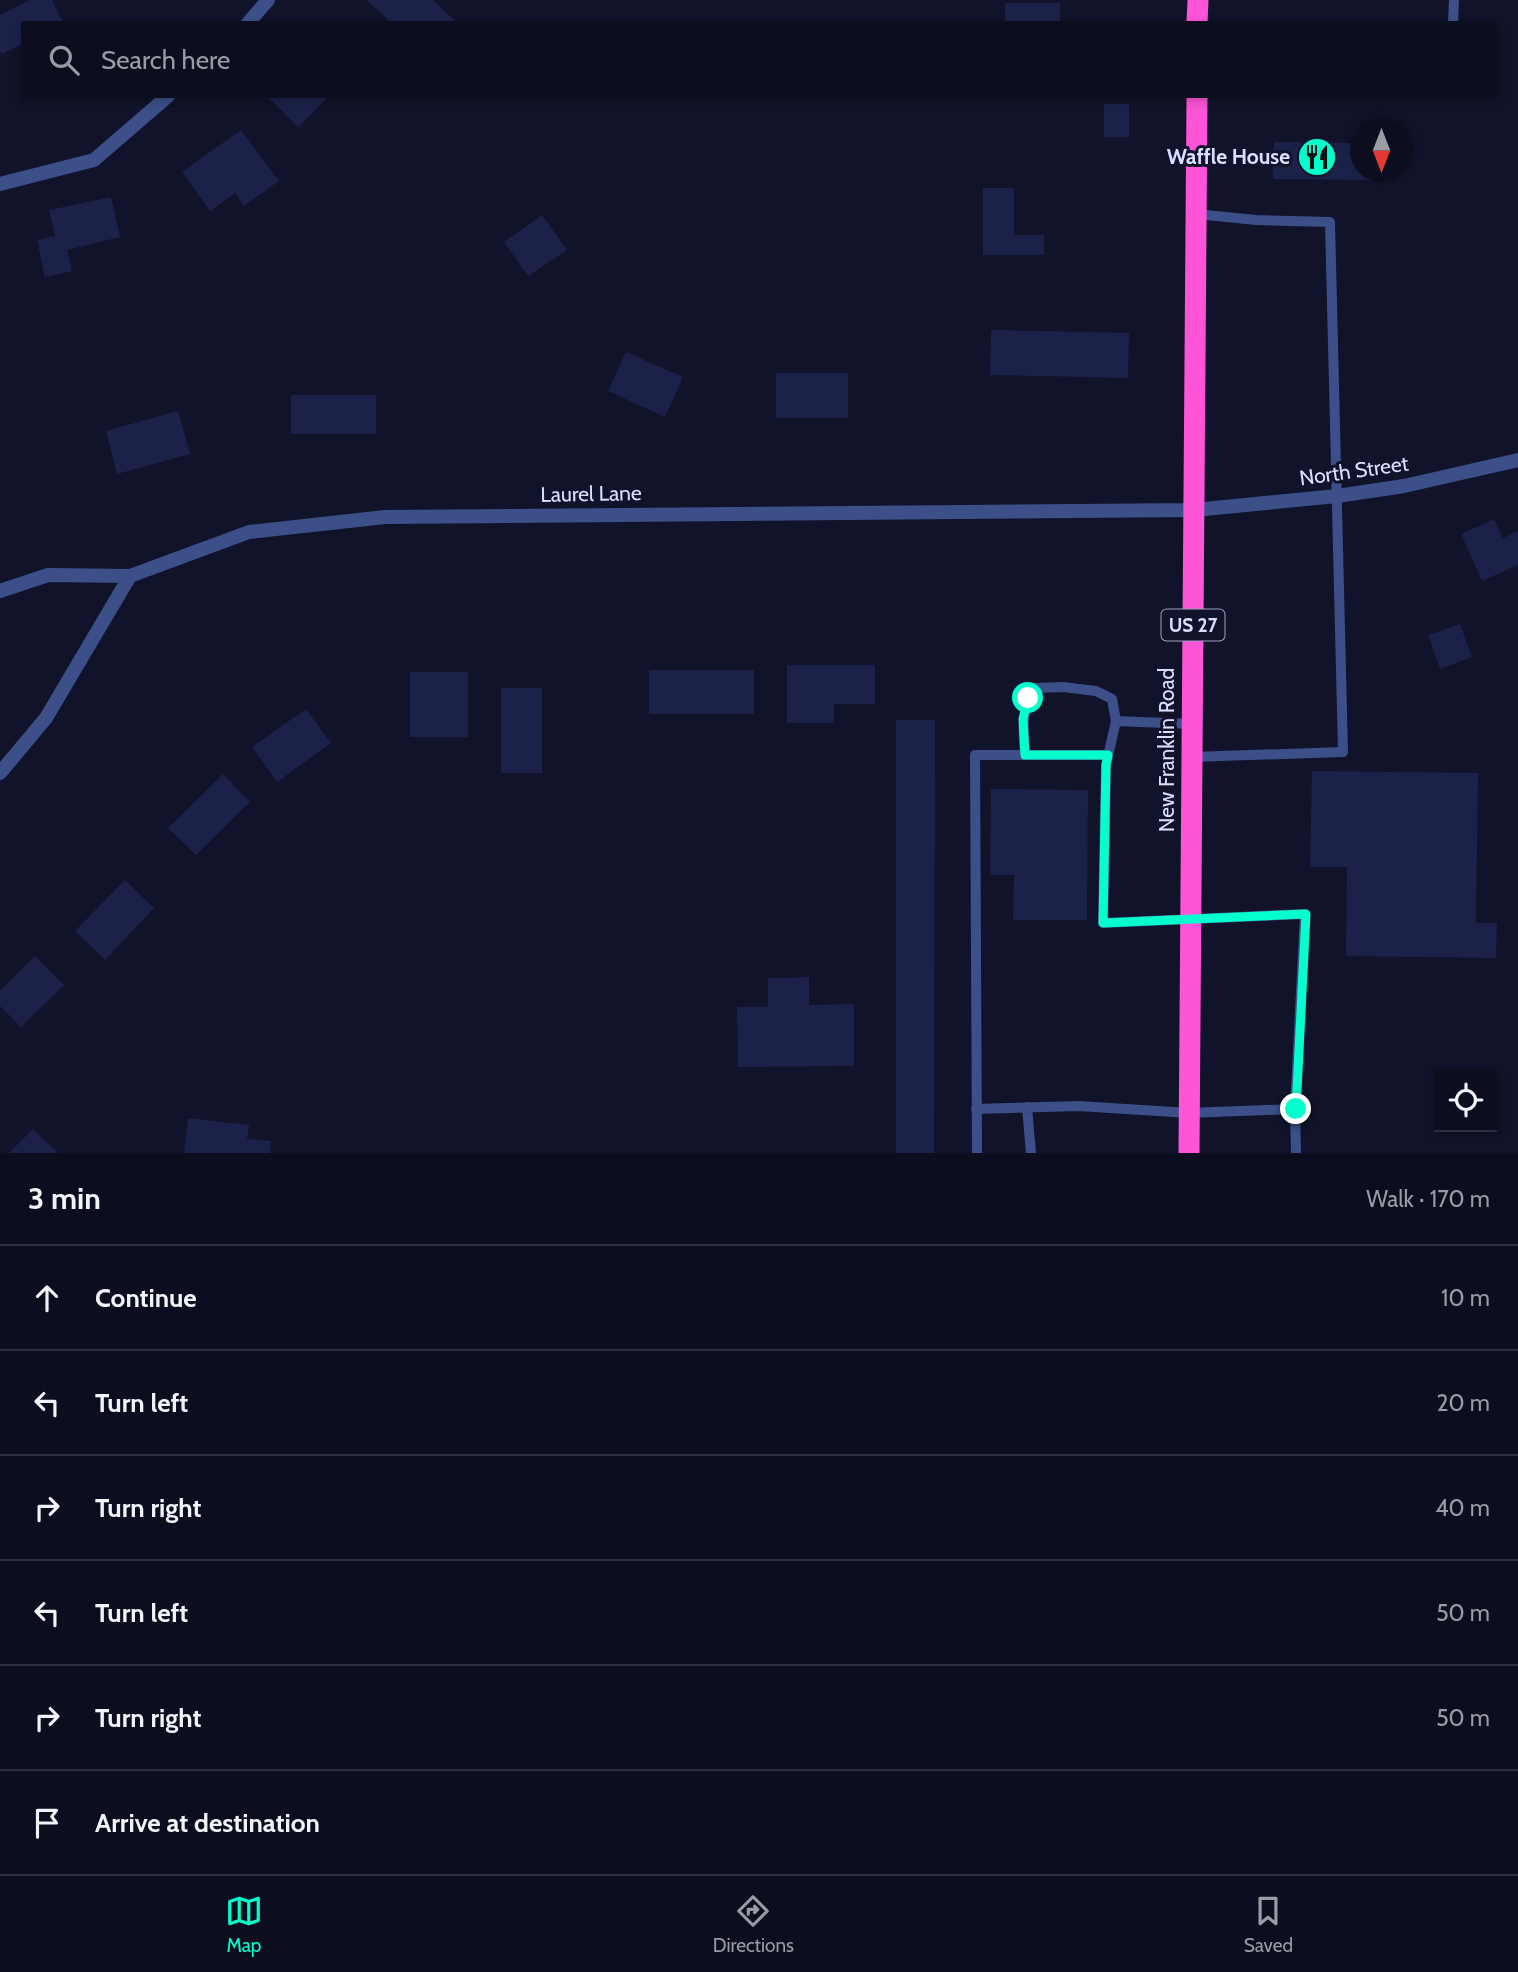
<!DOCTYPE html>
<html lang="en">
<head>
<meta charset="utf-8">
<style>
	:root { --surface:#0c0e1f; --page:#151728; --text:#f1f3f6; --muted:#9a9ca4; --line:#2c2e3d; --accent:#05fecd }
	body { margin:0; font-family:Cabin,sans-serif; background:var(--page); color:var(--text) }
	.controls { position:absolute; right:21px; bottom:21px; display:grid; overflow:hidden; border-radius:0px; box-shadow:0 4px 10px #0003 }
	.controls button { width:63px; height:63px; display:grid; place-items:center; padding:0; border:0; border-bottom:2px solid var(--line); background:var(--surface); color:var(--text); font:35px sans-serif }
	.compass { position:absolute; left:1350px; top:119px; width:63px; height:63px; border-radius:50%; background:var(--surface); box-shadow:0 4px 10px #0003; rotate:180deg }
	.stop { position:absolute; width:21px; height:21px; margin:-16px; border:5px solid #05fecd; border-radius:50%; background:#fff }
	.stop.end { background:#05fecd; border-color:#fff; box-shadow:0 2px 7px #0008 }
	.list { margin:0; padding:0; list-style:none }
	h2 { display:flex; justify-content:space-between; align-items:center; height:91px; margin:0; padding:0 28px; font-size:30px }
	h2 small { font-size:23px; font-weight:400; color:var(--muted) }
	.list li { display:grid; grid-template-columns:46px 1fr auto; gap:21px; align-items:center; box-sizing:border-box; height:105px; padding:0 28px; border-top:2px solid var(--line) }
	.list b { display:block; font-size:26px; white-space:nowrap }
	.list em { font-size:23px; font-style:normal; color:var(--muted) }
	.icon { flex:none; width:38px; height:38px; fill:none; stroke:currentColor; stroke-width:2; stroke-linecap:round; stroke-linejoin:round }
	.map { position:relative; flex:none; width:1518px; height:1153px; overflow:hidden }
	.search { position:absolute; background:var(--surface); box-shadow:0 4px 10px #0003; left:21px; right:21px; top:21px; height:77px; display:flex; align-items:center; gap:18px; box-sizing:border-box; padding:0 24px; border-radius:0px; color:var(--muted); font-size:26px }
	.sheet { height:721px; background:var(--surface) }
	nav { display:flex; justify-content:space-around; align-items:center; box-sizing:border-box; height:98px; border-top:2px solid var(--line); background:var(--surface); font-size:19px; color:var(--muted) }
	nav a { display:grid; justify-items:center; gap:4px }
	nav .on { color:var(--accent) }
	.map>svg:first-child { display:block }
	.building { fill:#1c214a }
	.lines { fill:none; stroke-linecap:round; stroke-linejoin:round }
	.lane { stroke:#3c4f88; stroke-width:10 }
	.street { stroke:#3c4f88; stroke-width:14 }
	.highway { stroke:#fe54d8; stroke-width:21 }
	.route { stroke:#05fecd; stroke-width:9 }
	.labels { text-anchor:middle; stroke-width:6; stroke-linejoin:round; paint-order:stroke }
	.shield { fill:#101329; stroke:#9da2bf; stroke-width:2 }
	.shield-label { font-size:19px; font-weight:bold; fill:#d9e0ff }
	.poi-label { font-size:21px; font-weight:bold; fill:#d9e0ff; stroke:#101329; text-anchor:end }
	.street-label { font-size:21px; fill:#d9e0ff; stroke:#101329 }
</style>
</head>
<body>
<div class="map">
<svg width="1518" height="1153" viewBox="0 0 1518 1153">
	<rect width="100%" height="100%" fill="#101329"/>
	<path class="building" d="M30,0h22l11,23h-40v21l-21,10 -2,-3v-36z
		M367,0h66l22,21 -2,2h-62z
		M1005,3h55v20h-55z
		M267,96h62l-31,31z
		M1104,104h25v33h-25z
		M241,130l38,51 -35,25 -9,-13 -25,18 -28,-39z
		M1274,142l86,1v29h17v8l-104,-1z
		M983,188h31v47h30v20h-61z
		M111,197l9,40 -53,13 5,21 -27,6 -8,-37 18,-4 -6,-26z
		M542,215l25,35 -39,26 -24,-34z
		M991,330l138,3 -1,45 -138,-3z
		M626,352l57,25 -18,40 -57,-26z
		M776,373h72v45h-72z
		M291,395h85v39h-85z
		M178,411l12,43 -73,20 -11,-43z
		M1494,519l9,19 15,-7v34l-36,16 -21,-47z
		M1460,624l12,33 -32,12 -12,-34z
		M787,665h88v39h-41v19h-47z
		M649,670h105v44h-105z
		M410,672h58v65h-58z
		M501,688h41v85h-41z
		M306,709l25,34 -54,39 -25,-35z
		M896,720h39l-1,433h-38z
		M1312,771l166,2 -2,150h21l-1,35 -150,-2 1,-89h-37z
		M223,774l27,28 -54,53 -28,-27z
		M991,789l97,1 -1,130h-74l1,-45h-24z
		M125,880l29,28 -49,52 -30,-29z
		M35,956l29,29 -43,42 -21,-21v-15z
		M809,977v28l45,-1v62l-116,1 -1,-60h31v-29z
		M188,1118l61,7 -2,14 24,2 -1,12h-86z
		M33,1129l25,24h-49z"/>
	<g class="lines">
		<path class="lane" d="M1453,23l1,-23
			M1108,755h-83c-2,-24 -4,-45 9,-67l29,-1 33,4 16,8 4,22
			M1192,757l151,-5 -13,-530 -74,-2 -60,-6
			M1027,1107l4,46
			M976,1109l103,-3 110,7 106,-4 10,-195 -202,9 3,-158 10,-44 76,3
			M1295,1109l1,44
			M977,1153l-2,-398h50"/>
		<path class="street" d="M248,23l20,-23
			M0,184l94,-24 74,-64
			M0,591l48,-16 82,1 119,-44 136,-15 809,-7 143,-14 67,-10 114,-26
			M0,773l46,-55 84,-142"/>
		<path class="highway" d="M1197,23l1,-23
			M1189,1153l8,-1057"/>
	</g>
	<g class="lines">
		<path class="route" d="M1028,698l-5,21 2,36h83l-2,10 -3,158 203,-9 -10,195"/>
	</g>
	<defs>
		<g id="restaurant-disc" transform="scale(2.0125)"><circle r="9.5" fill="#05fecd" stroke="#101329"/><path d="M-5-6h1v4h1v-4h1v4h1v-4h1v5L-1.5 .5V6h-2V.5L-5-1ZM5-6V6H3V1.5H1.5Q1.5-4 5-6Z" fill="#111"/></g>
	</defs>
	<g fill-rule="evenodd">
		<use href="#restaurant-disc" x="1317" y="157"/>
	</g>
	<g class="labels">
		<rect class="shield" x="1161.5" y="609.5" width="63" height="31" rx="5"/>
		<g class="shield-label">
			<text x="1193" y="632">US 27</text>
		</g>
		<g class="poi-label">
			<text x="1290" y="164">Waffle House</text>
		</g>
		<g class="street-label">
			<text transform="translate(1354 471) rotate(-8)" y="7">North Street</text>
			<text transform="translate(591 494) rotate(-1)" y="7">Laurel Lane</text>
			<text transform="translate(1167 750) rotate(-90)" y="7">New Franklin Road</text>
		</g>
	</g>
</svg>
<div class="controls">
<button><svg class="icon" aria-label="locate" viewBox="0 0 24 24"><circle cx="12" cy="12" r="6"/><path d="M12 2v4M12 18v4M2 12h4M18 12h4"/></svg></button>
</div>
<svg class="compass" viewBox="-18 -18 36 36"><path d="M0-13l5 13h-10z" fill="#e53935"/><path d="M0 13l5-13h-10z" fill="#9a9ca4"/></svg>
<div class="stop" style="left:1028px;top:698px"></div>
<div class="stop end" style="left:1296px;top:1109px"></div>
<div class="search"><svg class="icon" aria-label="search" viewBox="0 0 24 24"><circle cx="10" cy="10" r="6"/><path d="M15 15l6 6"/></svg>Search here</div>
</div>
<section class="sheet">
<h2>3 min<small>Walk · 170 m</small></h2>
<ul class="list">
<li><svg class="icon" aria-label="ahead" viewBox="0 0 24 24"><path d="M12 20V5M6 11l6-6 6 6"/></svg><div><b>Continue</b></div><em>10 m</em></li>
<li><svg class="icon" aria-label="left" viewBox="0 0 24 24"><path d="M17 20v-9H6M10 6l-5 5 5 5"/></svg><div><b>Turn left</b></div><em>20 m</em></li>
<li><svg class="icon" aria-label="right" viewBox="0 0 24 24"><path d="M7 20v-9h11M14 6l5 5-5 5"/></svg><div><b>Turn right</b></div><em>40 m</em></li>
<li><svg class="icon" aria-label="left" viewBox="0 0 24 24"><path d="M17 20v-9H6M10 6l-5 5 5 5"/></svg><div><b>Turn left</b></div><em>50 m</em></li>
<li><svg class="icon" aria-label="right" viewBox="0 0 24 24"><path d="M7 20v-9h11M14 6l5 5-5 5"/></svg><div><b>Turn right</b></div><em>50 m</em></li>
<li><svg class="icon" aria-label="arrive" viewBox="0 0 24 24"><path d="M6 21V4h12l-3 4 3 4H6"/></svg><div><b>Arrive at destination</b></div></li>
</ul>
</section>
<nav>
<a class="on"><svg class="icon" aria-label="map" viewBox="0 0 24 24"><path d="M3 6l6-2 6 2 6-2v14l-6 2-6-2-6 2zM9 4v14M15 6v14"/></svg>Map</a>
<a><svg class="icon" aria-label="directions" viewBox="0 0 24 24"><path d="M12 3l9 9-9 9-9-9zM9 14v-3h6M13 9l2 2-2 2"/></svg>Directions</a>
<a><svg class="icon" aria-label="saved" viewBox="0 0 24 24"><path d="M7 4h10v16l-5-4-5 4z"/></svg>Saved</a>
</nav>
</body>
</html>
